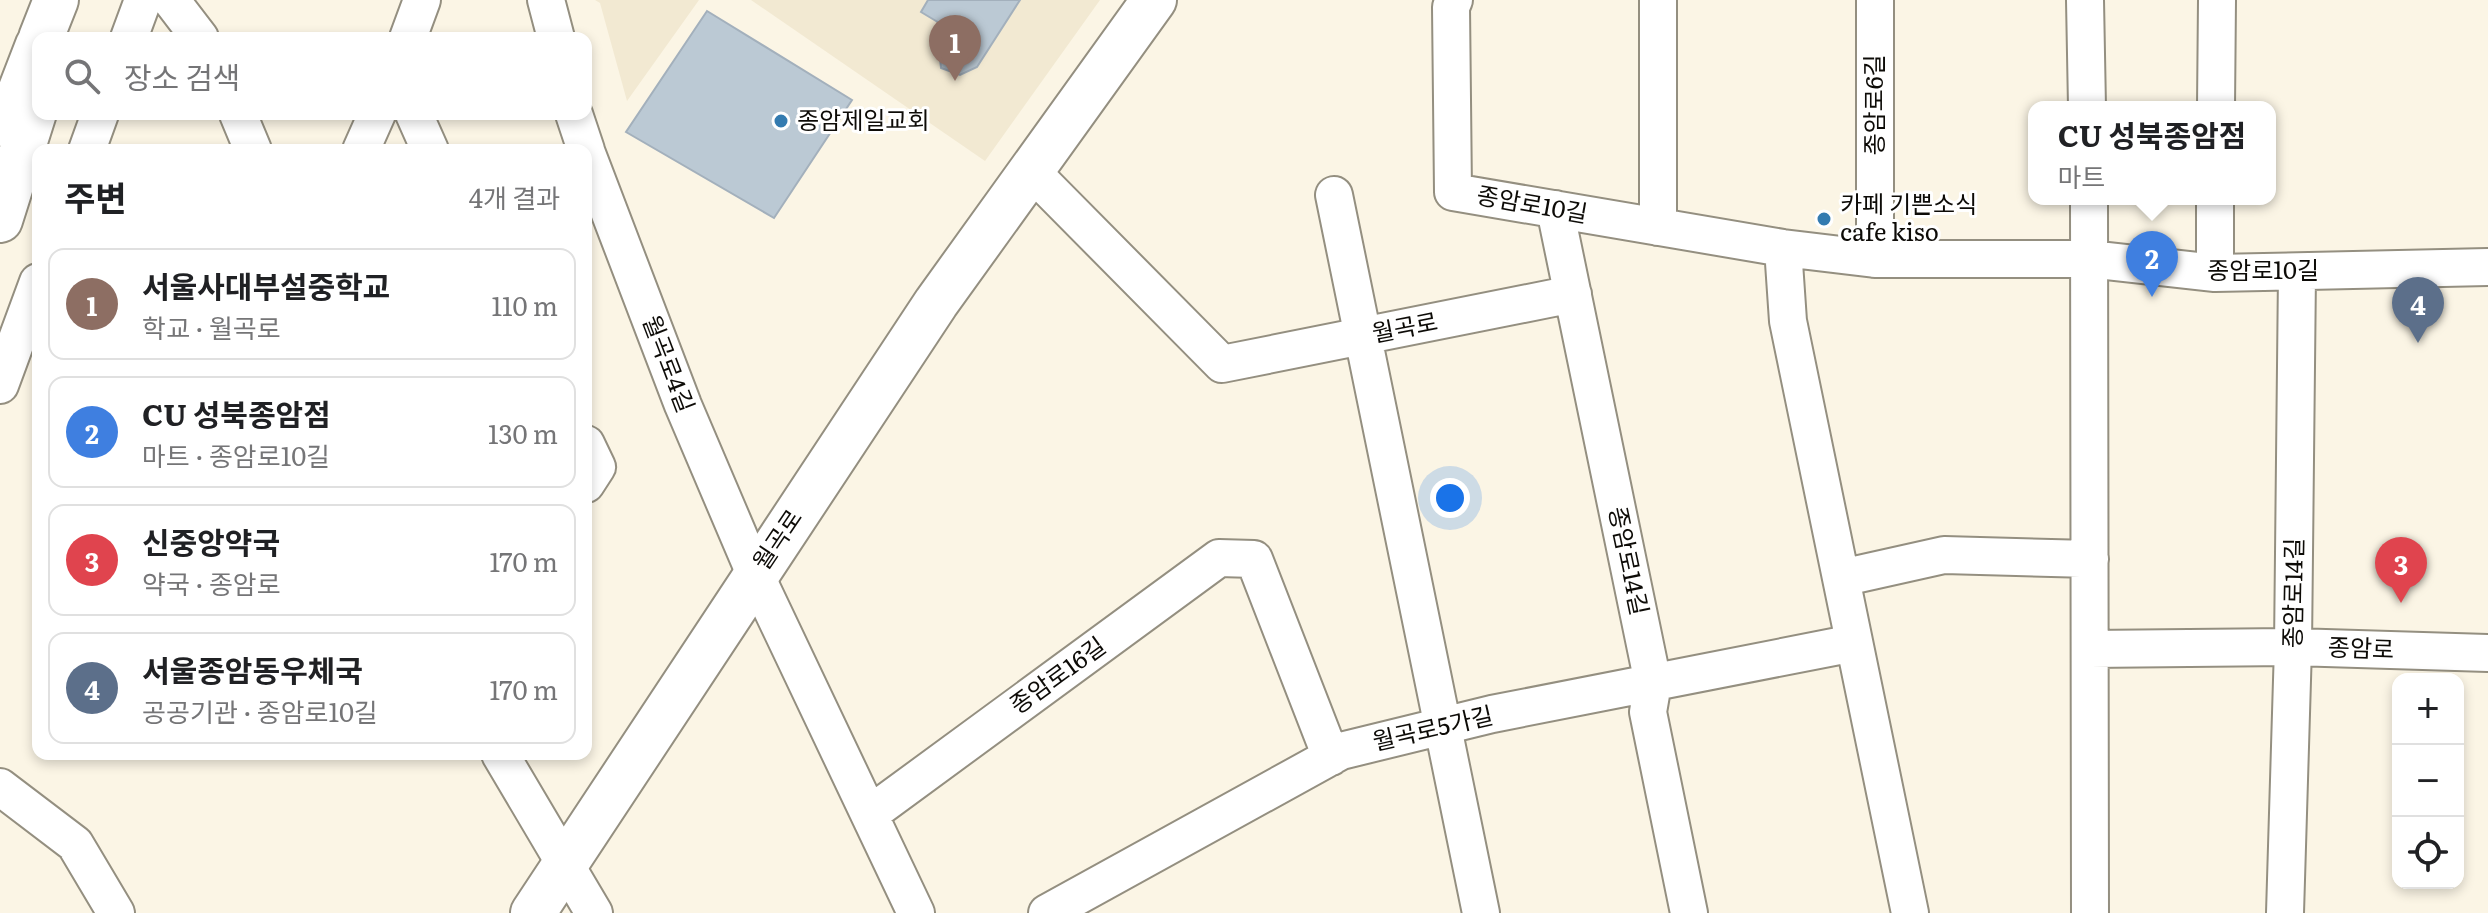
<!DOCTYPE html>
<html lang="ko">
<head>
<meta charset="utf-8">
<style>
	:root { --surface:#fff; --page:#f6f6f6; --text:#202124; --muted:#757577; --line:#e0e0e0; --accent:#b45309 }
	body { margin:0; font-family:Literata,"Noto Sans KR",serif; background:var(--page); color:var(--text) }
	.controls { position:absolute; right:24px; bottom:24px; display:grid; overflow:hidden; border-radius:16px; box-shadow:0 4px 12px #0003 }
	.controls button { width:72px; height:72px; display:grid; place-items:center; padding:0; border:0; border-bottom:2px solid var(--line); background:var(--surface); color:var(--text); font:40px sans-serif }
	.you { position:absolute; left:1450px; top:498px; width:28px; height:28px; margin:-20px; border:6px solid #fff; border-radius:50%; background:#1a73e8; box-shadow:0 0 0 12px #1a73e833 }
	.badge { display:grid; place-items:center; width:52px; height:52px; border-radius:50%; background:var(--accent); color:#fff; font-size:26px; font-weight:700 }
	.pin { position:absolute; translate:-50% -66px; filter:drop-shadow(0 2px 4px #0008) }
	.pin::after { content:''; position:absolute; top:42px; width:28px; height:24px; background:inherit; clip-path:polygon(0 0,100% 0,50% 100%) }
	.popup { position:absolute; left:2028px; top:101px; width:248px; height:104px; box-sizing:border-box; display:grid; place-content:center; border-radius:16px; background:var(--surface); filter:drop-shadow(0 2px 6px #0005); font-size:26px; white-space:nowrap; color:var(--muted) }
	.popup b { font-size:30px; color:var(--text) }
	.popup::after { content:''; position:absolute; left:50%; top:100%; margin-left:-16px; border:16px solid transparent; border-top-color:var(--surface) }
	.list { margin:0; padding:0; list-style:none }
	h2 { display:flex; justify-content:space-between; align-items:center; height:104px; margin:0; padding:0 32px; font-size:34px }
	h2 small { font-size:26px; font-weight:400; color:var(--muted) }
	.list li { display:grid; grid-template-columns:52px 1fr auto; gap:24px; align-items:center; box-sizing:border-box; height:112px; margin:0 16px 16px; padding:0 16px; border:2px solid var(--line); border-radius:16px }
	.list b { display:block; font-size:30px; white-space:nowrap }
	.list p { margin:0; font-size:26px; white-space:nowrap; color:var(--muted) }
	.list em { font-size:26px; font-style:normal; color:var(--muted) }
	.icon { flex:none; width:44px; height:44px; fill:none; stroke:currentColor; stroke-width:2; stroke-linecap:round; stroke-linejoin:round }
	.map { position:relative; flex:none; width:2488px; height:913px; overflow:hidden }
	.search { position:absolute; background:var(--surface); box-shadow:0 4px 12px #0003; left:32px; top:32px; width:560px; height:88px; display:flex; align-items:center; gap:20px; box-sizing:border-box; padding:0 28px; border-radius:16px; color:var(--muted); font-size:30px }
	.panel { position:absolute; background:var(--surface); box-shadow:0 4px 12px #0003; left:32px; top:144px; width:560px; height:616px; border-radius:16px }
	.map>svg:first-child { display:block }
	.built { fill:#f2e9d2 }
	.pier { fill:#fbf5e5 }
	.building { fill:#bbc9d4; stroke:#a3b0bc; stroke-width:2 }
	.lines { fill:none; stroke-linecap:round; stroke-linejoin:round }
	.minor-casing { stroke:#948f80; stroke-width:40 }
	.primary-casing { stroke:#948f80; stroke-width:48 }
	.trunk-casing { stroke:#948f80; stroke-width:48 }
	.minor { stroke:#fff; stroke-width:36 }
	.primary { stroke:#fff; stroke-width:44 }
	.trunk { stroke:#fff; stroke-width:44 }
	.poi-dot { fill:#337bb0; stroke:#fff; stroke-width:3 }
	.labels { text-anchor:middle; stroke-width:6; stroke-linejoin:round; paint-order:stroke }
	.street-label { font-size:24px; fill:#0d0b07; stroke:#fff }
	.poi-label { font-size:24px; fill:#0d0b07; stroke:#fff; text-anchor:start }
</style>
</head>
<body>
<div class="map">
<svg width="2488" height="913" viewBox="0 0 2488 913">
	<rect width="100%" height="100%" fill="#fbf5e5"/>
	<path class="built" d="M595,0h104l-72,101 -27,-98z
		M751,0h349l-115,161z"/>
	<path class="pier" d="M0,0h28l-28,61z"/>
	<path class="building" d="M928,0h92l-43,67 -17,8 -19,-7 -2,-20 12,-18 -30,-18z
		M707,11l145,89 -78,118 -148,-86z"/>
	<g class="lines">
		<g class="minor-casing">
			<path id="minor" d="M171,0l29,38
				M546,0l10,38
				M1454,0l-3,7 2,185 330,56 92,11h214l126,14 273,-6
				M1658,0v227
				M1875,0v259
				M2085,0l2,107
				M129,38l14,-38
				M408,38l14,-38
				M2216,107l1,-107
				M238,114l15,36
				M414,114l16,36
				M574,114l12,36
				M87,150l13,-36
				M361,150l16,-36
				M586,151l97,254 72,169 161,339
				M1031,171l191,193 351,-70
				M1334,195l147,718
				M2089,199l1,714
				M1555,209l98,474 -5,29 41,201
				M1783,248l5,73 122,592
				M2215,273v-74
				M0,385l38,-103
				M586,444l11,23 -11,17
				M1841,578l103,-23 146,4
				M2090,649l203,-2 195,6
				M500,754l94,159
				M0,787l75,57 41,69
				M870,814l349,-256 35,1 77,198
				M1047,913l294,-162 151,-37 362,-71
				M2285,913l8,-266 4,-374"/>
		</g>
		<g class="primary-casing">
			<path id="primary" d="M533,913l403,-610 218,-303"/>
		</g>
		<g class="trunk-casing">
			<path id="trunk" d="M41,38l15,-38
				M7,125l31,-80
				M0,220l38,-120"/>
		</g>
		<use href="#minor" class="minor"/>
		<use href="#primary" class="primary"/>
		<use href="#trunk" class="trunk"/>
	</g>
	<g class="poi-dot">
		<circle cx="781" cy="121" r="8"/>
		<circle cx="1824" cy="219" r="8"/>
	</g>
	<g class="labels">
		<g class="street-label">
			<text transform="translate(1875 105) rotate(-90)" y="8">종암로6길</text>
			<text transform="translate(1532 205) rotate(10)" y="8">종암로10길</text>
			<text x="2263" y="279">종암로10길</text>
			<text transform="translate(1405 328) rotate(-11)" y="8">월곡로</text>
			<text transform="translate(668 364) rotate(69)" y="8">월곡로4길</text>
			<text transform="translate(778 540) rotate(-56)" y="8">월곡로</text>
			<text transform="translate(1628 561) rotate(78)" y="8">종암로14길</text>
			<text transform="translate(2294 593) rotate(-89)" y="8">종암로14길</text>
			<text transform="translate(2361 649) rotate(2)" y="8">종암로</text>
			<text transform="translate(1058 676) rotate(-36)" y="8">종암로16길</text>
			<text transform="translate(1433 729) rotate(-13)" y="8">월곡로5가길</text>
		</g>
		<g class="poi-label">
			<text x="797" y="129">종암제일교회</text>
			<text x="1840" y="213">카페 기쁜소식<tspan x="1840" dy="28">cafe kiso</tspan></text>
		</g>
	</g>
</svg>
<div class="controls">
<button>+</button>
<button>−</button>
<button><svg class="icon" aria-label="locate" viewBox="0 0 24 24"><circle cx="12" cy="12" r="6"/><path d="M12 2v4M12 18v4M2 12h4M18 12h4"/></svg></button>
</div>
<div class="you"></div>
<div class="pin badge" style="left:955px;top:81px;background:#8d6e63">1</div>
<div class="pin badge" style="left:2152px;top:297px;background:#3f7fe0">2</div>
<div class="popup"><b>CU 성북종암점</b>마트</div>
<div class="pin badge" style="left:2401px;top:603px;background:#e0444e">3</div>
<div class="pin badge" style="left:2418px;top:343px;background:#5c6f8a">4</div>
<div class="search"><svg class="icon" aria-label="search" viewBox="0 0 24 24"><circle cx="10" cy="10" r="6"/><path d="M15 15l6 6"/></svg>장소 검색</div>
<section class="panel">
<h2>주변<small>4개 결과</small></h2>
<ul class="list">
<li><span class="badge" style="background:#8d6e63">1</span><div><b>서울사대부설중학교</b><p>학교 · 월곡로</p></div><em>110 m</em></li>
<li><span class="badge" style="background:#3f7fe0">2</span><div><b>CU 성북종암점</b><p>마트 · 종암로10길</p></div><em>130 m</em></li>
<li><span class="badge" style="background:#e0444e">3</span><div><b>신중앙약국</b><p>약국 · 종암로</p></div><em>170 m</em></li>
<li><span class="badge" style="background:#5c6f8a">4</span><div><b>서울종암동우체국</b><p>공공기관 · 종암로10길</p></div><em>170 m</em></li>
</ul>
</section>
</div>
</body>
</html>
